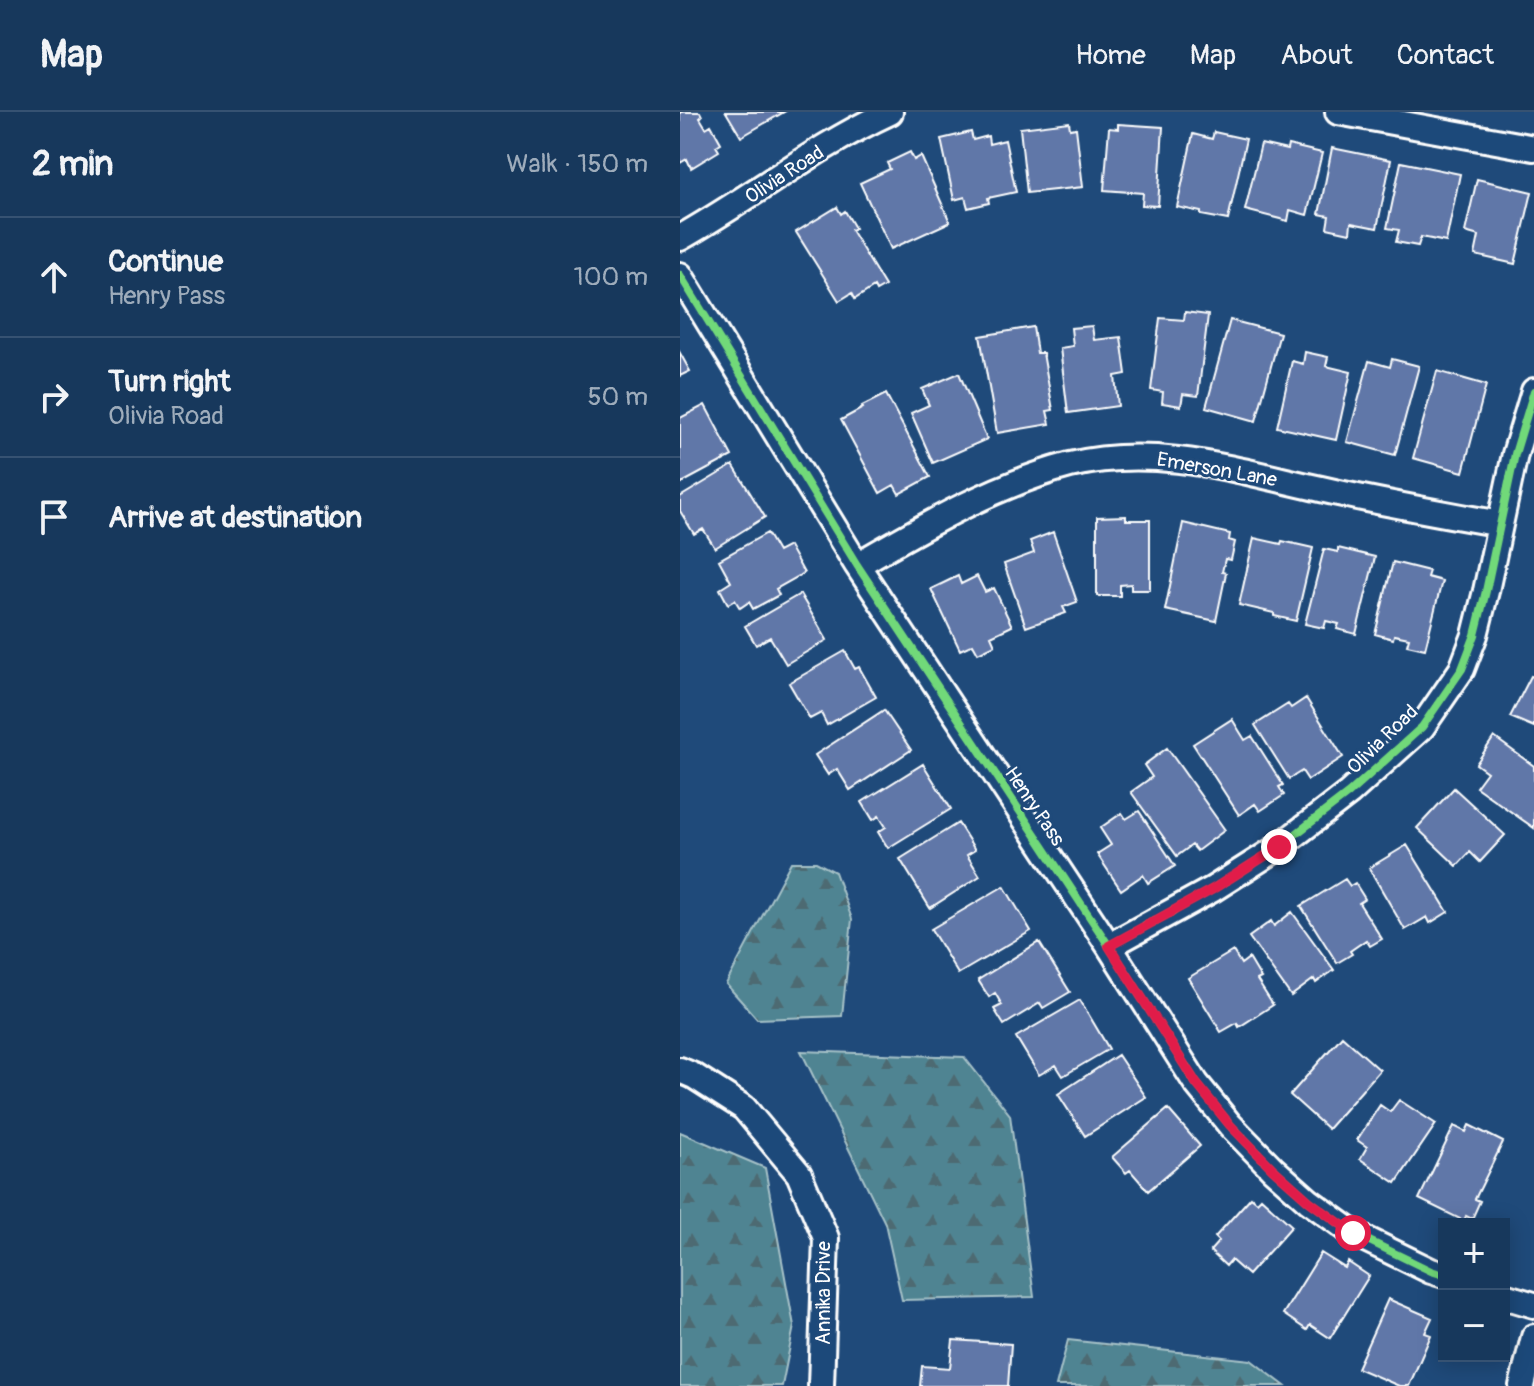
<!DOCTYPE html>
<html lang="en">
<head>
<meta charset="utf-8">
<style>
	:root { --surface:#17385c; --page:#244365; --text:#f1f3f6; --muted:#9eacbb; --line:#365272 }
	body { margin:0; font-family:Pangolin,sans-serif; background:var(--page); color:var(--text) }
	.controls { position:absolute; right:24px; bottom:24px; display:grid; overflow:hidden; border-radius:0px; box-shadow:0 4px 20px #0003 }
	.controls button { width:72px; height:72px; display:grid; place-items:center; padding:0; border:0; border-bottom:2px solid var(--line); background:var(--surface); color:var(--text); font:40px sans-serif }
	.stop { position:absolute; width:24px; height:24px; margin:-18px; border:6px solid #e11d48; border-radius:50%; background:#fff }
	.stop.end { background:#e11d48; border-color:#fff; box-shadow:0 2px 8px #0008 }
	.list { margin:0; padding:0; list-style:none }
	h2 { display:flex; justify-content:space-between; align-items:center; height:104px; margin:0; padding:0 32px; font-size:34px }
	h2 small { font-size:26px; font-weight:400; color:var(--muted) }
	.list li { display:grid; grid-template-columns:52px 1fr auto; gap:24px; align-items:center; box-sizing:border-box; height:120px; padding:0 32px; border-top:2px solid var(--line) }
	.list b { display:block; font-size:30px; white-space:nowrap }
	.list p { margin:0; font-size:26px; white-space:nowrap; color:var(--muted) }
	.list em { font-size:26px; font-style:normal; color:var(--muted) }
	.icon { flex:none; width:44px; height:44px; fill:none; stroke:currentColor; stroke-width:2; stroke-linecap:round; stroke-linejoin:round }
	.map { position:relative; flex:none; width:854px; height:1274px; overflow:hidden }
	header { display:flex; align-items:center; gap:48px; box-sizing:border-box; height:112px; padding:0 40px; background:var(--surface); border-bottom:2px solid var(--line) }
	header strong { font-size:38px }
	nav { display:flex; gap:44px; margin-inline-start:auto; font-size:28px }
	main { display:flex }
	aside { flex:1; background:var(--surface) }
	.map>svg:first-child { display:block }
	.forest { fill:url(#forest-firs); stroke:#a7c2c8; stroke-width:2 }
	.building { fill:#6177a8; stroke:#fff; stroke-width:2 }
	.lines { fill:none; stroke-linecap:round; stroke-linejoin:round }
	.street-casing { stroke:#fff; stroke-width:30 }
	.street { stroke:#1f4a7a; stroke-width:24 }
	.cycleway-casing { stroke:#1f4a7a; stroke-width:13 }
	.cycleway { stroke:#71d979; stroke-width:8 }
	.route { stroke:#e11d48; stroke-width:10 }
	.labels { text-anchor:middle; stroke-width:6; stroke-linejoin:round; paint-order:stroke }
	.street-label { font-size:20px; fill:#fff; stroke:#1f4a7a }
</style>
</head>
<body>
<header>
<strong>Map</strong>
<nav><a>Home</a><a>Map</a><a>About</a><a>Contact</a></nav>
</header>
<main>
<aside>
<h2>2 min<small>Walk · 150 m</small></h2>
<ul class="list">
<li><svg class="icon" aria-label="ahead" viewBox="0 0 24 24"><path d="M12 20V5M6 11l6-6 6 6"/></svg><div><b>Continue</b><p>Henry Pass</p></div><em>100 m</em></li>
<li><svg class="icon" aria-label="right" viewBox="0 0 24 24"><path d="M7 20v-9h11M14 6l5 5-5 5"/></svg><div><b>Turn right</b><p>Olivia Road</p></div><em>50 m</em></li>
<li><svg class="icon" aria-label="arrive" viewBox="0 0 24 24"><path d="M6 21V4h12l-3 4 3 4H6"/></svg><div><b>Arrive at destination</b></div></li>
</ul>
</aside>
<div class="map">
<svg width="854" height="1274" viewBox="0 0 854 1274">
	<defs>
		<pattern id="forest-firs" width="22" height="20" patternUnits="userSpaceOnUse" patternTransform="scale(2)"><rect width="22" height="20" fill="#4f8492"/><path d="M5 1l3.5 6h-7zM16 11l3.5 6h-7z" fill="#4e6b72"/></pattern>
	</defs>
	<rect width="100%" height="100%" fill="#1f4a7a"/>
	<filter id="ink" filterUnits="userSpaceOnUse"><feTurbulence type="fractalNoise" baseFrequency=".0125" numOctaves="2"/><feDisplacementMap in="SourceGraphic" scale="16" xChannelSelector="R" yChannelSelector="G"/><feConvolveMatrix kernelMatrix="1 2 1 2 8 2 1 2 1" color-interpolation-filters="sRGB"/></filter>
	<g filter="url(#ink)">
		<path class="forest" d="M111,750h25l19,10 17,47 -10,97 -85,3 -31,-35z
			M121,939l163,6 46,58 24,182 -132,3 -17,-77z
			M0,1020l85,36 29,158 -12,60h-102z
			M388,1228l183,20 34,26h-229z"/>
		<path class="building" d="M0,0h20l2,4 -2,2 6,10 5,-3 10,18 -5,3 3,5 -28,17 -4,-9 -7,4z
			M46,0h58l-43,25z
			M389,10l1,7 6,-1 7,59 -56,6 -7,-65z
			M438,12l45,3 -5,79 -16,-1 1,-12 -39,-3 5,-62 9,1z
			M291,20l2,8 15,-4 1,8 16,-4 11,52 -28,6 1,5 -21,5 -3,-11 -11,3 -13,-61z
			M534,20l32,7 -18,81 -27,-5v-3l-24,-5 16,-73 19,5z
			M581,32l26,6 1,-5 34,8 -15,62 -17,-5 -2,11 -43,-11z
			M652,36l59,12 -14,68 -26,-5 -1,10 -23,-5 2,-12 -10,-2z
			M230,40l4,8 7,-4 29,66 -59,27 -31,-66 30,-14 -3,-6z
			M721,50l59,12 -14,68 -25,-5 -3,9 -22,-4 3,-12 -12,-2z
			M797,67l55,13 -17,72 -40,-9 4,-19 -14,-4z
			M157,95l4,7 4,-3 10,17 -4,2 34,56 -9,5 -2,-4 -19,12 -3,-6 -13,8 -43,-69z
			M505,200l23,3 -10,81 -15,-2 -2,12 -19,-3 1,-11 -12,-2 9,-72 24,2z
			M550,208l50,13 -24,88 -50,-14z
			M412,214l2,14 27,-3 5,37 -11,2 3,30 -50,7 -8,-65 13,-2 -2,-18z
			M353,215l4,26h6l10,57 -6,1 3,13 -53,9 -17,-97z
			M625,240l23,5 -2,9 25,6 -15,68 -59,-13 15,-66 11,3z
			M0,241l10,18 -10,5z
			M712,247l27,7 -24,89 -48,-13 22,-81 21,6z
			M757,259l49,14 -23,87 -50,-14z
			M279,261l28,66 -54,24 -22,-50 18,-8 -7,-16z
			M206,282l44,83 -31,17 -5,-9 -14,8 -39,-73 22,-12 -1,-2z
			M25,293l27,51 -52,28v-66z
			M53,353l32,52 -50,31 -12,-19 -9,5 -14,-23v-14z
			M446,404v4h24v70h-19v-6l-11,1v11h-23v-79z
			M503,411l47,11 -1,6 6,2 -4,18 -6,-1 -3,13 4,1 -10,48 -51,-11z
			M373,420l24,70 -14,5 3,6 -40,14 -22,-63 30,-11 -4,-12z
			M87,421l11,19 11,-6 15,27 -28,16 3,6 -26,14 -4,-7 -9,6 -5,-8 -7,4 -8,-15 11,-7 -12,-22z
			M574,426l27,6 1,-3 31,7 -17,73 -22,-5v-3l-35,-8z
			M658,436l37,9 -19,77 -19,-5 2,-5 -13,-3 -2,7 -19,-4 19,-75 14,3z
			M713,450l36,9 -2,6 15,4 -17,68 -18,-4 2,-7 -15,-3 -1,4 -18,-5z
			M278,464l3,8 16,-8 8,16 9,-4 18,38 -21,10 4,9 -17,8 -5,-9 -13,6 -29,-61z
			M120,482l27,46 -41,24 -16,-27 -14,8 -11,-19z
			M165,539l10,18 4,-2 17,30 -49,28 -6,-12 -11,6 -21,-36z
			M851,564l3,1v50l-24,-10z
			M626,586l37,59 -35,23 -6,-9 -13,8 -34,-54 33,-21 3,4z
			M204,598l27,40 -61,40 -13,-21 -9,6 -13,-20z
			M552,607l13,21 7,-4 31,49 -4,2 5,8 -24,16 -5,-7 -16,11 -46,-71z
			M814,625l40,29v62l-58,-41 11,-15 -11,-8z
			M487,636l58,82 -28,21 -5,-6 -15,11 -46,-64 21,-15 -8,-12z
			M243,652l28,45 -63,39 -10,-16 8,-5 -7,-11 -6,4 -11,-18z
			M774,676l51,47 -25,27 -10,-10 -13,14 -40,-38z
			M459,699l36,55 -27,17 -5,-8 -22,15 -24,-36 14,-9 -11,-17 22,-15 4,6z
			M278,711l17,27 -8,5 13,21 -50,32 -30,-49z
			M727,733l41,67 -18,11 -3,-6 -22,13 -36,-62z
			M665,767l5,7 5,-3 10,16 -6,4 23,36 -12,7 -4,-6 -16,11 2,3 -15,9 -36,-57z
			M324,774l27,45 -73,43 -27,-45z
			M612,800l42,58 -18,13 -2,-4 -23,17 -42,-59 22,-16 3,5z
			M359,830l31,50 -27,16 -3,-5 -36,22 -10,-16 8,-4 -7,-12 -6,4 -11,-17z
			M553,839l8,13 8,-6 12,20 -4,2 16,25 -34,22 -2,-4 -16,9 -33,-54z
			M400,888l29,49 -46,27 -7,-11 -17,10 -23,-38z
			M662,924l38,34 -52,59 -38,-34z
			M438,943l28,42 -61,39 -27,-42z
			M719,988l37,24 -40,59 -36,-24 7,-12 -10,-7 23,-35 10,7z
			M488,997l32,37 -52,45 -18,-21 -4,3 -14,-16z
			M789,1013l34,17 -28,57 5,2 -8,18 -6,-3 -2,5 -45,-22 35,-73 12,6z
			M571,1085l6,5 4,-4 31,28 -44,49 -17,-15 -5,6 -16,-15 9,-10 -4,-4z
			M641,1141l24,15 3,-6 21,14 -39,62 -20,-13 -3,5 -24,-16z
			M708,1187l44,19 -7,15 6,2 -22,51h-10l-42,-18z
			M273,1228l58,4 -3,42h-88l2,-20 28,2z"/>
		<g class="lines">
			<g class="street-casing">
				<path id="street" d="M658,0l196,36
					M0,126c71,-40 136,-92 210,-126
					M0,163l177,290 252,381 87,137 34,42 43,44 36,32 44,32 78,38 13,4
					M177,453c67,-39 137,-80 213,-100 86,-21 169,6 251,24 60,14 119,24 179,35
					M429,834l104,-57 66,-42 70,-54 73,-66 40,-58 13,-34 11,-44 29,-137 19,-63
					M0,958l14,6 50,32 55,66 27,64 -5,148
					M824,1184l30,9
					M842,1274l12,-49"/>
			</g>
			<use href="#street" class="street"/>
			<g class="cycleway-casing">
				<path id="cycleway" d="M0,163l177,290 252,381 87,137 34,42 43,44 36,32 44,32 78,38 13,4
					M429,834l104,-57 66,-42 70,-54 73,-66 40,-58 13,-34 11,-44 29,-137 19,-63"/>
			</g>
			<use href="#cycleway" class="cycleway"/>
		</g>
	</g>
	<g class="lines" filter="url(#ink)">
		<path class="route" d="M599,735l-66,42 -104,57 87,137 34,42 43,44 36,32 44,32"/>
	</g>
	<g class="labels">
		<g class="street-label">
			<text transform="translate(104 62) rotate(-33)" y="7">Olivia Road</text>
			<text transform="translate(537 357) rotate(10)" y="7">Emerson Lane</text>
			<text transform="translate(702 627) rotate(-44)" y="7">Olivia Road</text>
			<text transform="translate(355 694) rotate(56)" y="7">Henry Pass</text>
			<text transform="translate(143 1181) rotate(-90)" y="7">Annika Drive</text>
		</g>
	</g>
</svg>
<div class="controls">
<button>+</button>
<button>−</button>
</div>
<div class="stop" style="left:673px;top:1121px"></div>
<div class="stop end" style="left:599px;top:735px"></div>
</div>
</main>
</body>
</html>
